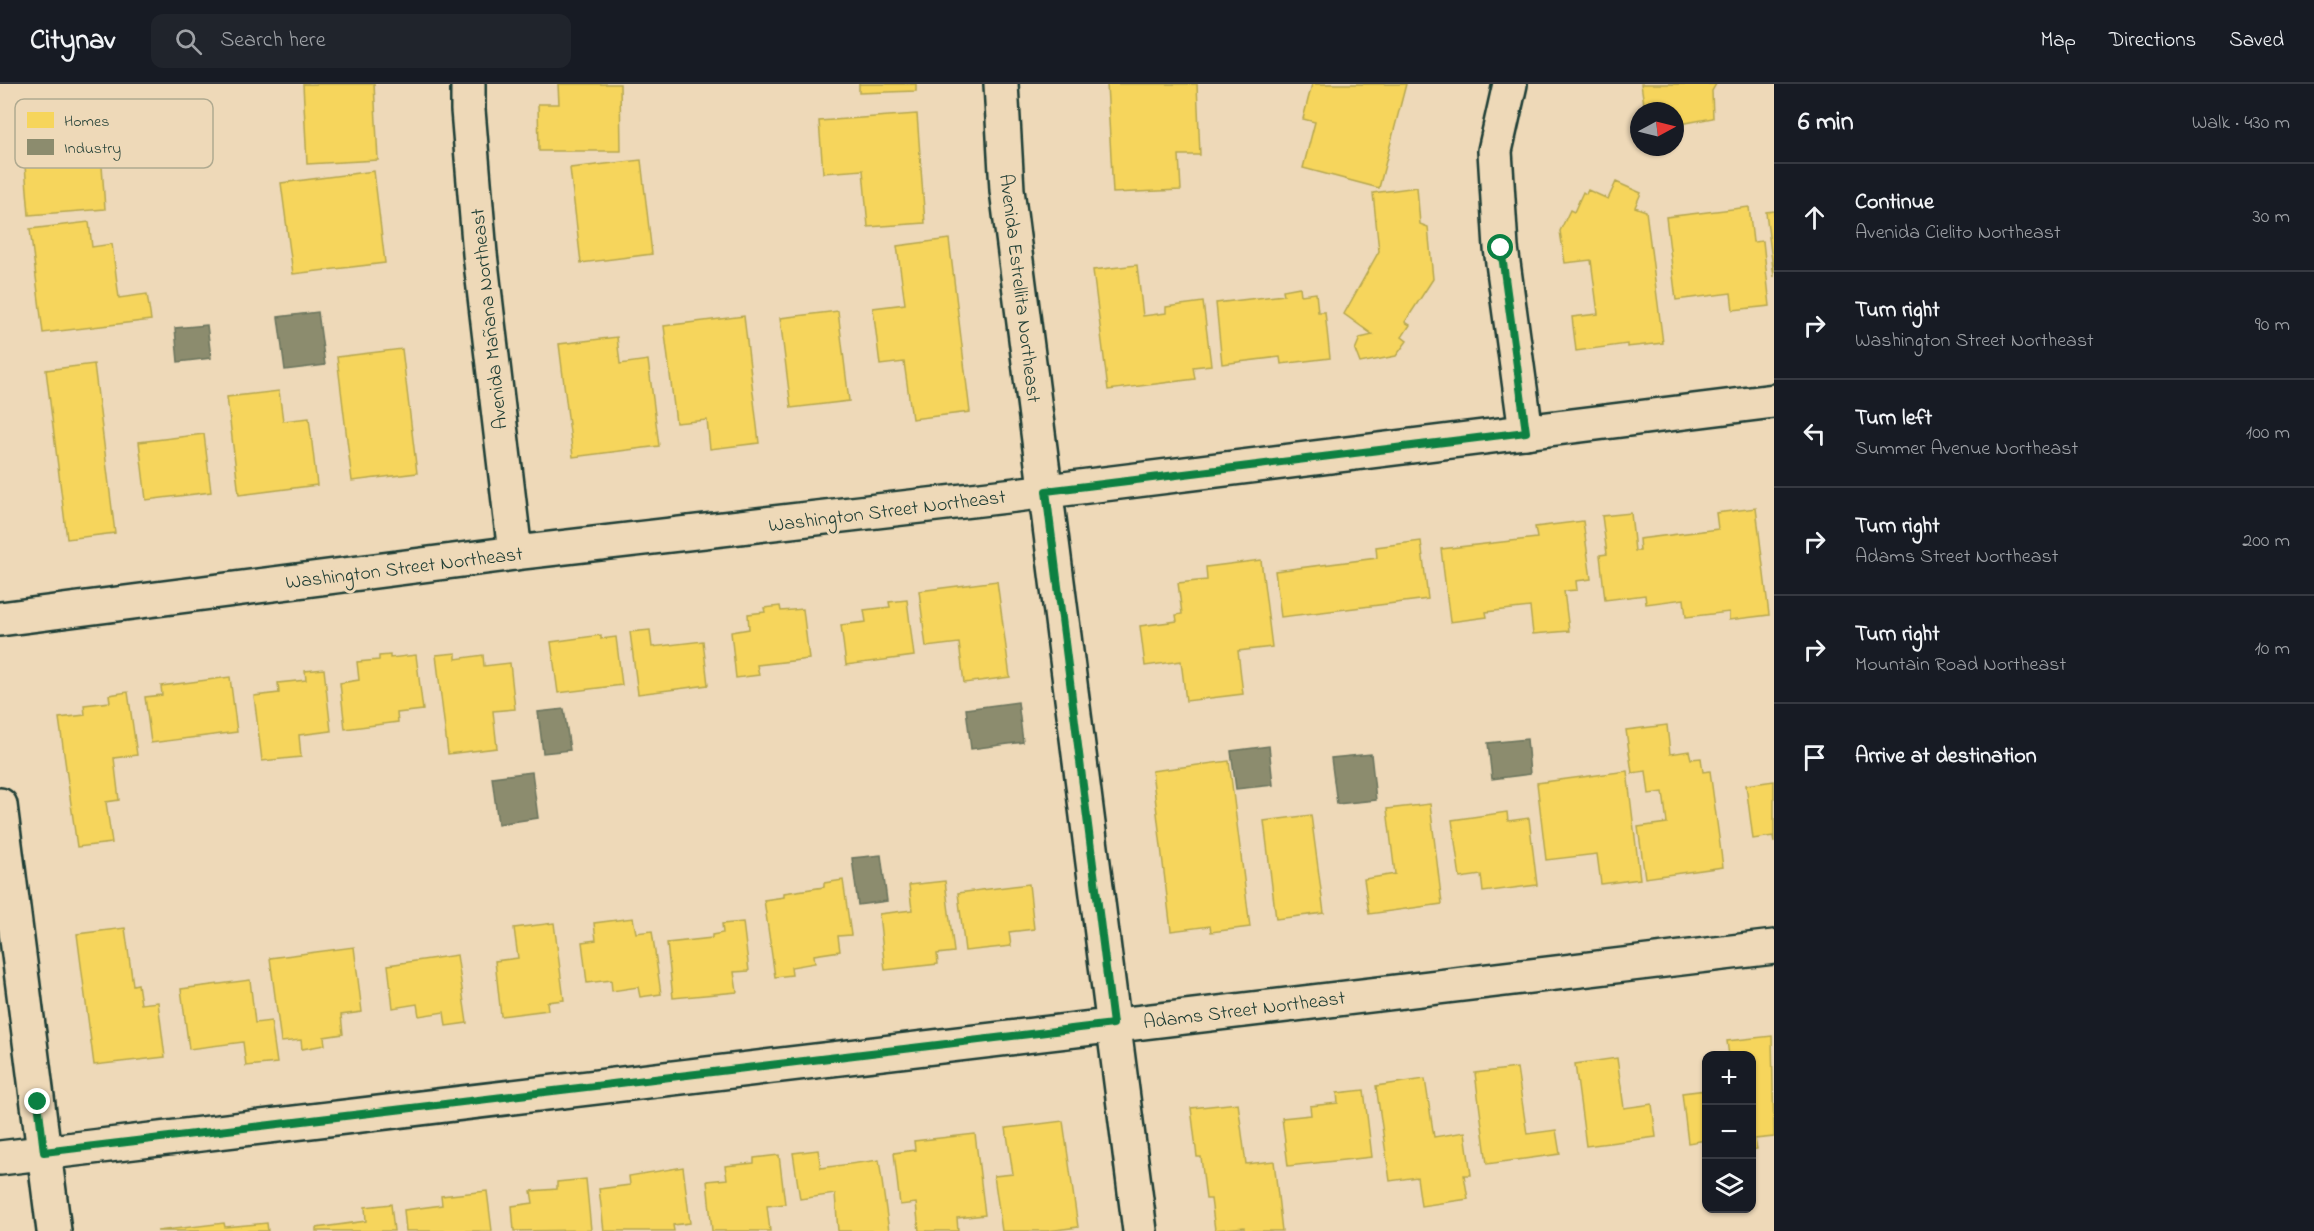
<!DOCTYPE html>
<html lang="en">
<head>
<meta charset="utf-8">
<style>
	:root { --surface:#171b24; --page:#20242c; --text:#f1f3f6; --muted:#9ea1a6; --line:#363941 }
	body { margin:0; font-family:"Indie Flower",sans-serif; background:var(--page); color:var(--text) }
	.controls { position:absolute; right:18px; bottom:18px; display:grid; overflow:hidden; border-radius:12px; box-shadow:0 2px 4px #0004 }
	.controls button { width:54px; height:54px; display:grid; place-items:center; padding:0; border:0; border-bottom:2px solid var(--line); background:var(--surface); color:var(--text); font:30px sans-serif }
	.compass { position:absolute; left:1630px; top:18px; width:54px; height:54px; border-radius:50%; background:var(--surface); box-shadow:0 2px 4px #0004; rotate:83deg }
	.stop { position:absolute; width:18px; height:18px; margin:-14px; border:4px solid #0b8043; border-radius:50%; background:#fff }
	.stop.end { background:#0b8043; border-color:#fff; box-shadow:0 2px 6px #0008 }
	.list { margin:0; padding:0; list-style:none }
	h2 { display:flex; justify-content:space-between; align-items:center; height:78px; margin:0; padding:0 24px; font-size:26px }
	h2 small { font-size:20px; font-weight:400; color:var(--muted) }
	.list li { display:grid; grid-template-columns:39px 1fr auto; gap:18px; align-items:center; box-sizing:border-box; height:108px; padding:0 24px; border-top:2px solid var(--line) }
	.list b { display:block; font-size:22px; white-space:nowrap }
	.list p { margin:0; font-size:20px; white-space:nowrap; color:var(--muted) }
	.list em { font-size:20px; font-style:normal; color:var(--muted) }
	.icon { flex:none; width:33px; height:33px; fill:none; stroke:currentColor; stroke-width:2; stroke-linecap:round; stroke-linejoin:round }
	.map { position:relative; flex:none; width:1774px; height:1147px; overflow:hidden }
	header { display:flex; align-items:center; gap:36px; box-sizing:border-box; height:84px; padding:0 30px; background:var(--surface); border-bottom:2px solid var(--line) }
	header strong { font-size:28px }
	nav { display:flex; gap:33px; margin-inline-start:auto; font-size:21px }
	.search { width:420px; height:54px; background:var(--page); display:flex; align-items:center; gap:15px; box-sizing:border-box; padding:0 21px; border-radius:12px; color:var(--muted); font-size:22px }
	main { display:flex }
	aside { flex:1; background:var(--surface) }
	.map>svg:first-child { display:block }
	.homes { fill:#f6d55c; stroke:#b6a750; stroke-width:1.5 }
	.industry { fill:#8c8c6e; stroke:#6b745d; stroke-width:1.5 }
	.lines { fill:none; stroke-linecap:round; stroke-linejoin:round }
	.street-casing { stroke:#1f3d34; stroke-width:38 }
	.secondary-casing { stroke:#1f3d34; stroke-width:38 }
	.street { stroke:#eed9b8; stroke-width:33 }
	.secondary { stroke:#eed9b8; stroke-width:33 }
	.route { stroke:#0b8043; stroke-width:8 }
	.labels { text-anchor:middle; stroke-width:6; stroke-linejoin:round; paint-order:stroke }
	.street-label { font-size:20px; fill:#1f3d34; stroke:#eed9b8 }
	.key { fill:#eed9b8; stroke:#b0aa90; stroke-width:1.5 }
	.key-label { font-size:16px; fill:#1f3d34 }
</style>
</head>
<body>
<header>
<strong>Citynav</strong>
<div class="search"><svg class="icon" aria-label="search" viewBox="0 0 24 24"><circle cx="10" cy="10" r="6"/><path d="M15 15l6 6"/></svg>Search here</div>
<nav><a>Map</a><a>Directions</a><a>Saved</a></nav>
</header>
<main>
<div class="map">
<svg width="1774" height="1147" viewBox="0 0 1774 1147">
	<rect width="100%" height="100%" fill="#eed9b8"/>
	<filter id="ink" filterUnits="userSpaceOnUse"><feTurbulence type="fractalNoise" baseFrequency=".0167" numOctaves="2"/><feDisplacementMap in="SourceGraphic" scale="12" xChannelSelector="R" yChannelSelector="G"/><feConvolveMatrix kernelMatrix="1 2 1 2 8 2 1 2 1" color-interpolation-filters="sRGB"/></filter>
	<g filter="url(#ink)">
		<path class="homes" d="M303,0h71l4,76 -71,4z
			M558,0h62l1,67h-82l-1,-47h21z
			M859,0h57v7l-57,2z
			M1107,0h90l3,71h-21l2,35 -68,3z
			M1312,0h94l-27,104 -76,-20 12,-46 -12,-3z
			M1641,0h75l-4,7 1,27 -38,7v-14h-30z
			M917,30l8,109 -57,4 -5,-57 -40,3 -4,-52z
			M99,39l6,86 -76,6 -7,-86z
			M641,76l11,94 -71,9 -11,-95z
			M374,87l11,92 -92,11 -12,-91z
			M1616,98l25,11 -6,14 11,4 17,132 -36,4v-3l-51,7 -4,-34 26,-3 -7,-54 -26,3 -5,-32 10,-21 4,2 9,-20 3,2 2,-4 20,9z
			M1417,103l3,37 8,3 5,52 -28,43 5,3 -8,12 5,4 -11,15 -36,7 -5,-13 5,-12 13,-3 -29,-21 35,-63 -6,-58z
			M1749,123l4,35 10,-1 7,65 -37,4 -2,-17 -55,7 -10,-83z
			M1774,127v66l-8,-65z
			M89,138l3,25 20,-3 7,54 28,-4 4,26 -108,13 -13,-104z
			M949,155l21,173 -58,7 -8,-57 -24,3 -7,-57 32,-4 -8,-58z
			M1137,181l6,51 23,-3v-6l37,-5 8,63 -18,2 2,12 -87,11 -15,-120z
			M1300,203l1,8 15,-2 2,19h7l5,46 -49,6 -1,-7 -58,7 -6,-61 68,-8 -1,-5z
			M838,227l11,90 -58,7 -11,-90z
			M744,232l15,127 -49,6 -3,-29 -31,3 -12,-97z
			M617,253l3,27 28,-4 11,86 -86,11 -14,-113z
			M402,265l15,124 -65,8 -15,-124z
			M94,280l21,169 -48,6 -21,-169z
			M279,307l4,30 26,-3 8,67 -78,10 -12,-98z
			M204,350l7,58 -65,8 -7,-58z
			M1756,424l13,107 -40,5v-8l-43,5 -2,-18 -38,5 -1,-9 -40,5 -5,-45 7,-1 -5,-38 29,-3 4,38h5l-1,-12 79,-10 -2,-16z
			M1583,437l8,58 -15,2 1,9 -13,1 5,40 -36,3 -3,-27 -44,5 1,5 -37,5 -9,-73 96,-11 -2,-11z
			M1421,457l7,58 -147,18 -6,-46 102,-13 -1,-11z
			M1261,476l11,87 -34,4 5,43 -57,7 -5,-40 -36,5 -5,-40 37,-5 -1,-6 6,-1 -4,-31 29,-3 -1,-13z
			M997,497l13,96 -46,6 -5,-40 -33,4 -7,-56z
			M907,516l7,56 -68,9 -5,-40 25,-3 -2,-12 26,-3 -1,-5z
			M780,522l1,5 22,-2 6,50 -52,6 2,10 -23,3 -5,-46 18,-3 -1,-15 17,-2 -1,-4z
			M650,546l2,17 51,-6 5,44 -70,9 -8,-62z
			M601,551v4l15,-2 6,48 -64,8 -7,-51z
			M456,569v6l27,-4 1,11 26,-3 5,46 -22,2 4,37 -49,6 -12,-99z
			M390,571v3l26,-3 7,55 -26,3 1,9 -53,7 -5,-46 19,-3 -2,-18 22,-2v-4z
			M324,585l7,62 -32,4 2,22 -39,4 -8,-65 25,-3 -1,-10 28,-3 -1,-9z
			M230,593l7,55 -86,11 -6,-46 17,-2 -1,-9z
			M128,608l9,63 -23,3 5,42 -13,2 6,41 -35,4 -18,-129 26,-3 -1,-10 26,-3 -1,-7z
			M1667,641l3,29 19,-3 2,8 10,-1 2,14 7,-1 13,96 -78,11 -7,-51 29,-4 -4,-31 -14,2 -3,-23 -14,2 -6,-43z
			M1229,677l21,166 -39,5 -1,-6 -39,5 -19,-160z
			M1627,687l13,108 -39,5 -4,-30 -51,6 -9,-77z
			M1774,697v62l-1,-7 -20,3 -7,-54z
			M1430,720l12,100 -73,10 -5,-35 31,-5 -8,-65z
			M1507,728l1,9 21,-3 8,67 -54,7 -2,-17 -21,3 -8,-58z
			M1311,731l13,98 -48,6 -12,-98z
			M843,796l8,55 -13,1 2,15 -26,4 1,8 -24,4 1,8 -17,2 -11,-77 20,-3v-4l40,-6v-4z
			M945,797l9,71 -17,2 1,10 -53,6 -6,-56 33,-4 -3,-25z
			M1029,800l5,45 -25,3 2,14 -46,5 -7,-58z
			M633,834l3,15 16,-2 9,63 -21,3 -2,-10 -26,4 -1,-11 -24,3 -5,-41 14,-2 -2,-17z
			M743,838l6,49 -15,1 3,20 -64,6 -6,-55 45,-5v-3l11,-2 -1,-9z
			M554,839l10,77 -17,2 1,8 -47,6 -6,-55 23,-3 -4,-30z
			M125,844l8,57 5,-1 3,20 17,-2 7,55 -71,8 -17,-131z
			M354,863l8,65 -21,3 2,19 -19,3 1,8 -23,4 -1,-9 -20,2 -11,-84z
			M457,871l10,68 -21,3 -2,-14 -25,4 -2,-12 -24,4 -5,-43z
			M250,896l5,43 16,-2 6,42 -31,3 -3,-24 -54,7 -8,-60z
			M1772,952l2,101 -19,2 2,10 -5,1v-94h-23l-2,-15z
			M1617,974l7,50 28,-4 4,33 -70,9 -11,-82z
			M1517,984l10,66 29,-4 4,24 -73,10 -12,-91z
			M1705,994h1v62l-18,3 -6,-50 24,-3z
			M1425,995l9,58 31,-5 6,43h-7l4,24 -47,7 -4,-29 -27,4 -14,-95z
			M1364,1006l8,67 -84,9 -6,-48 29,-3 -1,-9 28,-3 -1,-10z
			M1238,1019l8,61 28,-3 8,70h-38v-4l-29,3 -4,-31h-5l-5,-42h-4l-6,-49z
			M1063,1037l15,106 -30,4h-46l-8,-55 19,-2 -7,-46z
			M975,1050l10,81 -28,3 1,13h-39l-3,-28 -16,2 -6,-52 21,-3 -1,-9z
			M818,1066l3,18 58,-8 10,71h-51l-3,-37 -35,5 -7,-46z
			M779,1071l6,49 -18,2 3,25h-58l-5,-50 20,-2 -2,-13 29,-3v-5z
			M683,1083l7,56 -17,2 1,6h-70l-5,-42 31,-4 -1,-9z
			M586,1095l5,51 -77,1 -2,-25 21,-3 -2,-12 26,-2v-7z
			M487,1107l5,40h-86l-2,-21 38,-5 -1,-9z
			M391,1120l3,27h-78v-3l50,-7 -1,-14z
			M224,1139l1,4 42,-4 1,8h-111z"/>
		<path class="industry" d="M318,228l7,53 -40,5 -7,-53z
			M207,241l4,33 -33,4 -3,-34z
			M1018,618l5,40 -52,7 -5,-40z
			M564,625l6,41 -27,3 -5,-41z
			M1527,655l3,35 -38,5 -4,-36z
			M1269,662l4,39 -37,4 -5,-38z
			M1371,670l5,46 -39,4 -6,-46z
			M532,688l6,46 -40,6 -6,-47z
			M881,771l6,46 -29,4 -6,-47z"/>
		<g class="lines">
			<g class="street-casing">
				<path id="street" d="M468,0v26l12,144 35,299
					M1001,0l6,106 133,1041
					M1510,0l-15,67 6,97 25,184
					M0,721l54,426
					M0,1074l1774,-211"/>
			</g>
			<g class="secondary-casing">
				<path id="secondary" d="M0,535l515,-66 500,-58 759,-94"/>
			</g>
			<use href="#street" class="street"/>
			<use href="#secondary" class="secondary"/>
		</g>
	</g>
	<g class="lines" filter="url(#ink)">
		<path class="route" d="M38,1018l6,50 1069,-128 -67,-533 480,-59 -25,-184"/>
	</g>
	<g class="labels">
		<g class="street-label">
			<text transform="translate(1021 204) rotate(83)" y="7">Avenida Estrellita Northeast</text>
			<text transform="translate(488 235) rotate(-96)" y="7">Avenida Mañana Northeast</text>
			<text transform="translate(887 426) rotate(-7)" y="7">Washington Street Northeast</text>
			<text transform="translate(404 483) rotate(-7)" y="7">Washington Street Northeast</text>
			<text transform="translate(1244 925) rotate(-7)" y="7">Adams Street Northeast</text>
		</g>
	</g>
	<rect x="15" y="15" width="198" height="69" rx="9" class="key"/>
	<rect x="27" y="28" width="27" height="16" fill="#f6d55c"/>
	<rect x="27" y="55" width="27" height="16" fill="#8c8c6e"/>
	<g class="key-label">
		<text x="64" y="42">Homes</text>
		<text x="64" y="69">Industry</text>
	</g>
</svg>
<div class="controls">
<button>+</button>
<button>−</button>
<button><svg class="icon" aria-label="layers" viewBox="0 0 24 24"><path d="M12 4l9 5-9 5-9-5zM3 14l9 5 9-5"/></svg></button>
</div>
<svg class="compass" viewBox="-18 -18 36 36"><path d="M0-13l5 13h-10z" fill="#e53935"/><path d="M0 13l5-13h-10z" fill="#9ea1a6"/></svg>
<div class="stop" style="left:1501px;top:164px"></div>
<div class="stop end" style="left:38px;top:1018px"></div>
</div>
<aside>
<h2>6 min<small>Walk · 430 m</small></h2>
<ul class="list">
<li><svg class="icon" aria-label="ahead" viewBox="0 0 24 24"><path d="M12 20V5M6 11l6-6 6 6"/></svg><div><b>Continue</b><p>Avenida Cielito Northeast</p></div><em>30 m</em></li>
<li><svg class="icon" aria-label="right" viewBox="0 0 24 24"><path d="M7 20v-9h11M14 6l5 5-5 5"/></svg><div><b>Turn right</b><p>Washington Street Northeast</p></div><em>90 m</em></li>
<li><svg class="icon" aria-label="left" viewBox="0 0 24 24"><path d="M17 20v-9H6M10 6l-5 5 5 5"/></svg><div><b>Turn left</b><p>Summer Avenue Northeast</p></div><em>100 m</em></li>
<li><svg class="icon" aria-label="right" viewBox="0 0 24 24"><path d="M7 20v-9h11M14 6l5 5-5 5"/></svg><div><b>Turn right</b><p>Adams Street Northeast</p></div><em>200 m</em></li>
<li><svg class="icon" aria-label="right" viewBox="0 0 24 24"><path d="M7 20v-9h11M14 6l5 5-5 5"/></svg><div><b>Turn right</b><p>Mountain Road Northeast</p></div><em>10 m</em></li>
<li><svg class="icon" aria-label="arrive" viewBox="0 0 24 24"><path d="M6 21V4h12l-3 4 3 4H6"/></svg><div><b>Arrive at destination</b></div></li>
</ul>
</aside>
</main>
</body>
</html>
